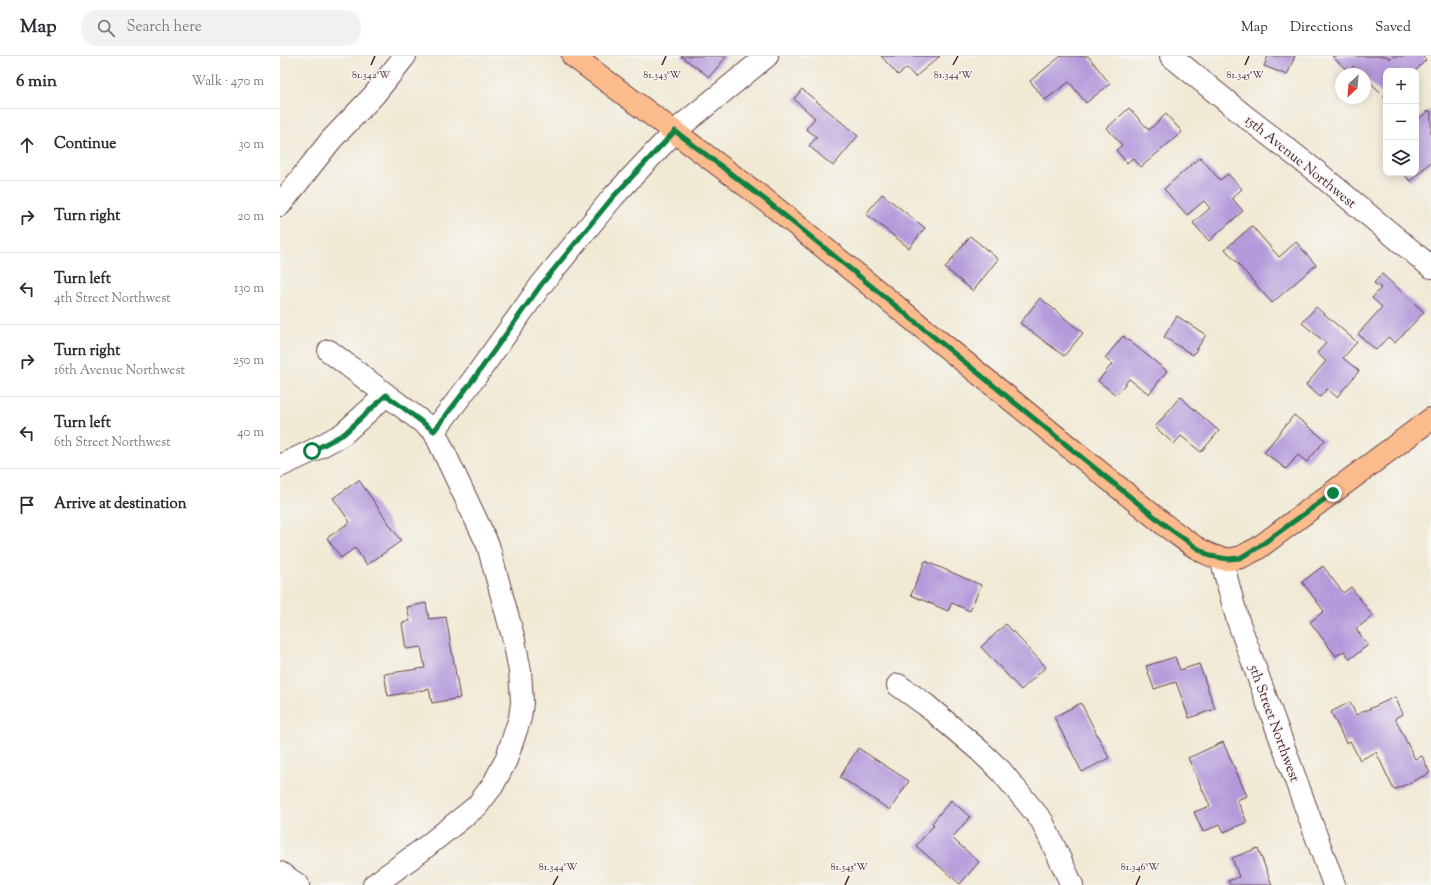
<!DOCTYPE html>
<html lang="en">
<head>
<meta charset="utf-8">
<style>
	:root { --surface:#fff; --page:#f2f2f3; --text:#2b2b33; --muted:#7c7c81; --line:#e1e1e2 }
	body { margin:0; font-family:"Sorts Mill Goudy",serif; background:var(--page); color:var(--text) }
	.controls { position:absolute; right:12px; top:12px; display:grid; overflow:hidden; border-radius:8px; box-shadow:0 2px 10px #0003 }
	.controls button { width:36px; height:36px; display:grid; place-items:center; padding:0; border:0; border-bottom:1px solid var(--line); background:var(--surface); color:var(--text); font:20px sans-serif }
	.compass { position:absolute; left:1055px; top:12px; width:36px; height:36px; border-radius:50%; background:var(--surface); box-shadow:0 2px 10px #0003; rotate:206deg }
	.stop { position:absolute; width:12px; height:12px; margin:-9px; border:3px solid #0b8043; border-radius:50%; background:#fff }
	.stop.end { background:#0b8043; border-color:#fff; box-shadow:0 1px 4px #0008 }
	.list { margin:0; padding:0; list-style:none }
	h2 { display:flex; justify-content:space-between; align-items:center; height:52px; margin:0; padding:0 16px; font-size:17px }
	h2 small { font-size:13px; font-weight:400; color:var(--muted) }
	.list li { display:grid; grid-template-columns:26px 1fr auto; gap:12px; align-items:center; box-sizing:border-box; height:72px; padding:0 16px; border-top:1px solid var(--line) }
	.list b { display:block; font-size:15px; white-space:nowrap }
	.list p { margin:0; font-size:13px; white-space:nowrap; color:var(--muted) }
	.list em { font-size:13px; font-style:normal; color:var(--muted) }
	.icon { flex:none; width:22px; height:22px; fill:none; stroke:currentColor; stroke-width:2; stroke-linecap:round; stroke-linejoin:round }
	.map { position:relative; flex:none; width:1151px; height:829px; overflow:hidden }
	header { display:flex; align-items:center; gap:24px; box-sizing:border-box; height:56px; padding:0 20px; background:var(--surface); border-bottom:1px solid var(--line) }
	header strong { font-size:19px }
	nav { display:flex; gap:22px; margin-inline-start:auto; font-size:14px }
	.search { width:280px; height:36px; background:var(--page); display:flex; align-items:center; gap:10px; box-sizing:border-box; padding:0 14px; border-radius:16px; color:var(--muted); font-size:15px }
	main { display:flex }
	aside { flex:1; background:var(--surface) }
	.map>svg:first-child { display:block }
	.building { fill:#b49ada }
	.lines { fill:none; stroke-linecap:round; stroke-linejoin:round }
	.minor-casing { stroke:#633d44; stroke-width:24 }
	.major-casing { stroke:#633d44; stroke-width:24 }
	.minor { stroke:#fff; stroke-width:22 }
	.major { stroke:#fbbb8c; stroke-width:22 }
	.route { stroke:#0b8043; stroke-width:5 }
	.ticks { fill:none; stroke:#4a1f2b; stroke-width:1.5 }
	.labels { text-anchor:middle; stroke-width:3; stroke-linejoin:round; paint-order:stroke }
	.street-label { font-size:14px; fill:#4a1f2b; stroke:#f6f6f2 }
	.ticks-label { font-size:10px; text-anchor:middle; fill:#4a1f2b; stroke:#f6f6f2; stroke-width:3; stroke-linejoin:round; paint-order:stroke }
</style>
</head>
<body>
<header>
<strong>Map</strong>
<div class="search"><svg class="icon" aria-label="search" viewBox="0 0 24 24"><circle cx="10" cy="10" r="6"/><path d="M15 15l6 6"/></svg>Search here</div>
<nav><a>Map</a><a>Directions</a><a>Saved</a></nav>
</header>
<main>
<aside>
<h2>6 min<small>Walk · 470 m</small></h2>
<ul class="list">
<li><svg class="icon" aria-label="ahead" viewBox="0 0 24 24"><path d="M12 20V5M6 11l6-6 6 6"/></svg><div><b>Continue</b></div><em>30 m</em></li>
<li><svg class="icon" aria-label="right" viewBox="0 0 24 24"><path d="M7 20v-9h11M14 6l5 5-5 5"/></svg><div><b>Turn right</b></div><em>20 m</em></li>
<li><svg class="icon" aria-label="left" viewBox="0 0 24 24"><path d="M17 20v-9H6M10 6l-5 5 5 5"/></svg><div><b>Turn left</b><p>4th Street Northwest</p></div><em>130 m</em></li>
<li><svg class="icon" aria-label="right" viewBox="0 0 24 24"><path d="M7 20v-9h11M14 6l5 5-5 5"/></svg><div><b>Turn right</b><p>16th Avenue Northwest</p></div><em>250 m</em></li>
<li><svg class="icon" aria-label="left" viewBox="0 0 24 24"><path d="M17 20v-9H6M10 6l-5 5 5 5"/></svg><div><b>Turn left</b><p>6th Street Northwest</p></div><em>40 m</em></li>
<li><svg class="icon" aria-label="arrive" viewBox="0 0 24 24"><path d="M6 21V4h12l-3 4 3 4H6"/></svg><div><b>Arrive at destination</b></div></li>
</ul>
</aside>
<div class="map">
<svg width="1151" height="829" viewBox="0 0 1151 829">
	<rect width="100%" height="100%" fill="#f6f6f2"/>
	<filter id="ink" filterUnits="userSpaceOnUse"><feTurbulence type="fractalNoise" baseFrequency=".025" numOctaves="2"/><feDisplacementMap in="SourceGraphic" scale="8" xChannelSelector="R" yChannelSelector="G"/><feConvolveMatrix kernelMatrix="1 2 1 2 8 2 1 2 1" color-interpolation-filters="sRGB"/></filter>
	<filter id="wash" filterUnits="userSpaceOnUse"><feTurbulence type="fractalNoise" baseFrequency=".012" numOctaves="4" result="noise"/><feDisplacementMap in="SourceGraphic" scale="16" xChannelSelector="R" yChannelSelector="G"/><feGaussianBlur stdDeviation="0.9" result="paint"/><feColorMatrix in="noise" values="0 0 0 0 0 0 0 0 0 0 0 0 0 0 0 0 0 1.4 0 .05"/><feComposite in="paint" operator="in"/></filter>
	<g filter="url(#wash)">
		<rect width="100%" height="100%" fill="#f0e9d4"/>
		<g id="blocks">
			<path class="building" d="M401,0h46l-18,21z
				M601,0h59l-25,21 -8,-9 -9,7z
				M781,0h27l22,28 -24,19 -17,-21 -24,18 -15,-19z
				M988,0h27l-8,19 -23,-9z
				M1052,0h55l3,3 3,-3h29l4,4 -11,11h-29v27l-21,-21v-3h-4l-8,-8 -4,6z
				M522,33l56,47 -25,30 -24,-20 8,-9 -11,-8 9,-11 -21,-19z
				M849,52l20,22 17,-16 16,18 -41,35 -8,-9 -6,5 -11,-13 6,-5 -15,-17z
				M1149,54l2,3v49l-21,19 -7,-8h13v-52z
				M920,101l20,23 8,-6 14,15 -10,9 11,13 -34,30 -16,-18 17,-15 -6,-7 -17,14 -23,-26z
				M602,138l43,34 -16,20 -43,-34z
				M972,170l27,31 17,-15 20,23 -44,38 -47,-54z
				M690,180l28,23 -25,32 -28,-23z
				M1102,218l42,38 -29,31 -7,-6 -12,13 -18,-16 24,-27 -10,-9 9,-10 -7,-5z
				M760,242l43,35 -19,23 -44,-33z
				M1036,251l41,35 -14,16 16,13 -22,26 -10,-8 -7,8 -14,-12 20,-24 -9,-8 9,-10 -24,-20z
				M897,260l29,19 -13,20 -29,-18z
				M843,280l44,35 -18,23 -20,-15 -13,16 -18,-14 14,-17 -7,-6z
				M900,341l39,34 -18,21 -20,-16 -7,8 -19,-17z
				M1014,359l31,25 -18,22 -9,-7 -12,14 -22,-17z
				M79,424l42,61 -34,24 -12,-17 -14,10 -14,-20 23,-16 -17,-24z
				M645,505l56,24 -11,26 -18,-8 -4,8 -37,-16z
				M1043,510l20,27 8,-6 22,29 -17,13 12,16 -18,14 -6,-8 -8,5 -26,-34 14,-11 -22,-29z
				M146,547l3,16 17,-2 14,81 -28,5 -3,-14 -41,7 -4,-22 41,-6 -4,-21 -15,2 -4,-26 8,-2 -3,-14z
				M726,568l40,43 -25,23 -40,-43z
				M895,601l5,13 19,-6 16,45 -26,9 -13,-36 -22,7 -8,-23z
				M1115,641l8,17 -8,4 20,41 7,-3 8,17 -36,17 -18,-38 -16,8 -10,-19 -4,2 -15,-31 19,-10 6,13z
				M801,647l28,55 -27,14 -28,-55z
				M943,686l24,54 -10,4 10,22 -23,10 -4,-8 -17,8 -9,-20 16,-6 -22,-48z
				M578,692l51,33 -19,29 -50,-33z
				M671,744l19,17 -18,21 27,24 -19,22 -44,-38 18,-21 -2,-2z
				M978,792l14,37h-42l-2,-4 11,-4 -7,-19z"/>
		</g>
	</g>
	<g filter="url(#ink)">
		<use href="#blocks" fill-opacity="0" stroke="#633d44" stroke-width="1"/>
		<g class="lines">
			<g class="minor-casing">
				<path id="minor" d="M891,0l75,61 71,55 114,95
					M0,149l51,-65 43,-45 31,-39
					M49,295l105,80 54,114 26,95 6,31 2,31 -2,16 -14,42 -13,25 -16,21 -55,44 -48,35
					M154,375l39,-51 68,-95 72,-88 62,-66 92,-75
					M0,410l32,-15 31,-17 43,-39
					M941,502l16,60 23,64 74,203
					M618,629l28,20 54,46 21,20 41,50 30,64
					M0,817l18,12"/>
			</g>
			<g class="major-casing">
				<path id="major" d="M293,0l195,146 398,324c20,14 48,41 75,31 5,-2 11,-6 16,-8l174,-130"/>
			</g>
			<use href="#minor" class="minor"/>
			<use href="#major" class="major"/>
		</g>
	</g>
	<g class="lines" filter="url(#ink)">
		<path class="route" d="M32,395l32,-17 42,-39 48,36 39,-51 68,-95 72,-88 62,-66 93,71 398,324 31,22 13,8 18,3 12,-1 17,-10 76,-55"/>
	</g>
	<path class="ticks" d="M91,9l4,-9M382,9l4,-9M673,9l5,-9M965,9l4,-9M273,829l5,-9M565,829l4,-9M856,829l4,-9"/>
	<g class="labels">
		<g class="street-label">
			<text transform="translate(1021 105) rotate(39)" y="5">15th Avenue Northwest</text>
			<text transform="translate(995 667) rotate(70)" y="5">5th Street Northwest</text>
		</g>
	</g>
	<g class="ticks-label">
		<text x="91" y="22">81.342°W</text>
		<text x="382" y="22">81.343°W</text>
		<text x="673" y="22">81.344°W</text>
		<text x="965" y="22">81.345°W</text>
		<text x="278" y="814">81.344°W</text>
		<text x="569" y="814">81.345°W</text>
		<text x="860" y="814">81.346°W</text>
	</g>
</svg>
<div class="controls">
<button>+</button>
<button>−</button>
<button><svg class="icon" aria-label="layers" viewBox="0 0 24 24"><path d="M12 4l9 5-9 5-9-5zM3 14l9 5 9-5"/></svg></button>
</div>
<svg class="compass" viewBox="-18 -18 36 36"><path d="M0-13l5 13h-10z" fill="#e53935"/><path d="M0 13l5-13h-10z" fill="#7c7c81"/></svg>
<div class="stop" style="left:32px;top:395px"></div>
<div class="stop end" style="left:1053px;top:437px"></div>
</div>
</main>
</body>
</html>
